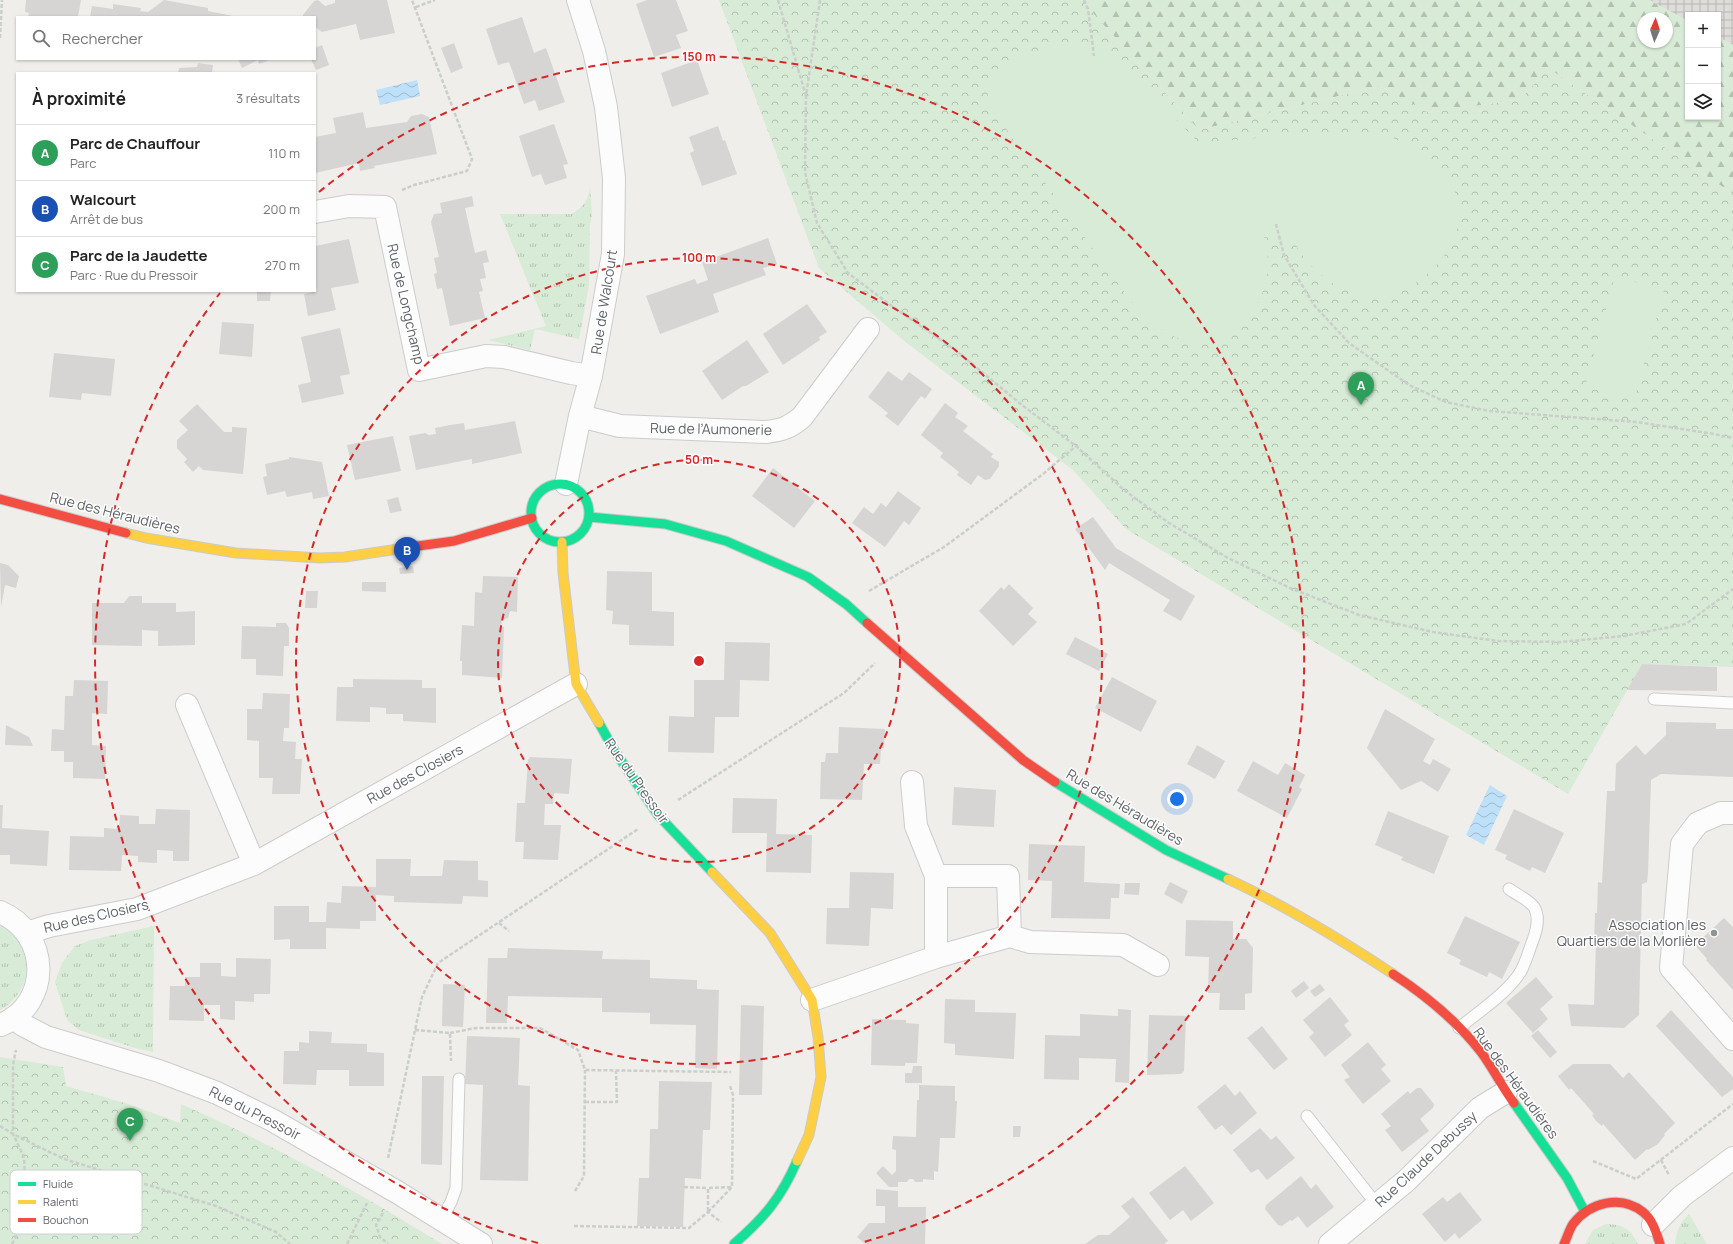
<!DOCTYPE html>
<html lang="fr">
<head>
<meta charset="utf-8">
<style>
	:root { --surface:#fff; --page:#f2f2f2; --text:#222; --muted:#767676; --line:#e0e0e0; --accent:#7c3aed }
	body { margin:0; font-family:Manrope,sans-serif; background:var(--page); color:var(--text) }
	.controls { position:absolute; right:12px; top:12px; display:grid; overflow:hidden; border-radius:0px; box-shadow:0 1px 3px #0004 }
	.controls button { width:36px; height:36px; display:grid; place-items:center; padding:0; border:0; border-bottom:1px solid var(--line); background:var(--surface); color:var(--text); font:20px sans-serif }
	.compass { position:absolute; left:1637px; top:12px; width:36px; height:36px; border-radius:50%; background:var(--surface); box-shadow:0 1px 3px #0004; rotate:3deg }
	.you { position:absolute; left:1177px; top:799px; width:14px; height:14px; margin:-10px; border:3px solid #fff; border-radius:50%; background:#1a73e8; box-shadow:0 0 0 6px #1a73e833 }
	.badge { display:grid; place-items:center; width:26px; height:26px; border-radius:50%; background:var(--accent); color:#fff; font-size:13px; font-weight:700 }
	.pin { position:absolute; translate:-50% -33px; filter:drop-shadow(0 1px 2px #0008) }
	.pin::after { content:''; position:absolute; top:21px; width:14px; height:12px; background:inherit; clip-path:polygon(0 0,100% 0,50% 100%) }
	.list { margin:0; padding:0; list-style:none }
	h2 { display:flex; justify-content:space-between; align-items:center; height:52px; margin:0; padding:0 16px; font-size:17px }
	h2 small { font-size:13px; font-weight:400; color:var(--muted) }
	.list li { display:grid; grid-template-columns:26px 1fr auto; gap:12px; align-items:center; box-sizing:border-box; height:56px; padding:0 16px; border-top:1px solid var(--line) }
	.list b { display:block; font-size:15px; white-space:nowrap }
	.list p { margin:0; font-size:13px; white-space:nowrap; color:var(--muted) }
	.list em { font-size:13px; font-style:normal; color:var(--muted) }
	.icon { flex:none; width:22px; height:22px; fill:none; stroke:currentColor; stroke-width:2; stroke-linecap:round; stroke-linejoin:round }
	.map { position:relative; flex:none; width:1733px; height:1244px; overflow:hidden }
	.search { position:absolute; background:var(--surface); box-shadow:0 1px 3px #0004; left:16px; top:16px; width:300px; height:44px; display:flex; align-items:center; gap:10px; box-sizing:border-box; padding:0 14px; border-radius:0px; color:var(--muted); font-size:15px }
	.panel { position:absolute; background:var(--surface); box-shadow:0 1px 3px #0004; left:16px; top:72px; width:300px; height:220px; border-radius:0px }
	.map>svg:first-child { display:block }
	.industrial { fill:url(#industrial-grid) }
	.grass { fill:url(#grass-tufts) }
	.forest { fill:url(#forest-firs); fill-rule:evenodd }
	.park { fill:url(#park-crowns) }
	.pitch { fill:#d8ebd6 }
	.water { fill:url(#water-waves) }
	.building { fill:#d6d5d3 }
	.lines { fill:none; stroke-linecap:round; stroke-linejoin:round }
	.lane-casing { stroke:#cbcccc; stroke-width:13 }
	.street-casing { stroke:#cbcccc; stroke-width:24 }
	.fast-casing { stroke:#cacacb; stroke-width:11 }
	.slow-casing { stroke:#cacacb; stroke-width:11 }
	.jam-casing { stroke:#cacacb; stroke-width:11 }
	.path { stroke:#cacfcc; stroke-width:2.5; stroke-dasharray:4 2; stroke-linecap:butt }
	.lane { stroke:#fdfcfc; stroke-width:11 }
	.street { stroke:#fdfcfc; stroke-width:22 }
	.fast { stroke:#16e098; stroke-width:9 }
	.slow { stroke:#ffcf43; stroke-width:9 }
	.jam { stroke:#f24e42; stroke-width:9 }
	.ring { fill:none; stroke:#d62828; stroke-width:2; stroke-dasharray:7 5 }
	.poi-dot { fill:#919496; stroke:#fff; stroke-width:1.5 }
	.labels { text-anchor:middle; stroke-width:3; stroke-linejoin:round; paint-order:stroke }
	.street-label { font-size:14px; fill:#5f6368; stroke:#fff }
	.poi-label { font-size:14px; fill:#5f6368; stroke:#fff; text-anchor:end }
	.key { fill:#fff; stroke:#cfd0d2; stroke-width:1 }
	.key-label { font-size:11px; fill:#5f6368 }
	.centre { fill:#d62828; stroke:#fff; stroke-width:2 }
	.ring-label { font-size:12px; text-anchor:middle; font-weight:bold; fill:#d62828; stroke:#fff; stroke-width:3; stroke-linejoin:round; paint-order:stroke }
</style>
</head>
<body>
<div class="map">
<svg width="1733" height="1244" viewBox="0 0 1733 1244">
	<defs>
		<pattern id="industrial-grid" width="8" height="8" patternUnits="userSpaceOnUse"><rect width="8" height="8" fill="#dfddda"/><path d="M0 4h8M4 0v8" fill="none" stroke="#b8b7b5"/></pattern>
		<pattern id="grass-tufts" width="24" height="20" patternUnits="userSpaceOnUse"><rect width="24" height="20" fill="#d8ebd6"/><path d="M3 7l-1-3M5 7V3M7 7l1-3M15 17l-1-3M17 17v-4M19 17l1-3" fill="none" stroke="#b2c2b1"/></pattern>
		<pattern id="forest-firs" width="22" height="20" patternUnits="userSpaceOnUse"><rect width="22" height="20" fill="#d8ebd6"/><path d="M5 1l3.5 6h-7zM16 11l3.5 6h-7z" fill="#b2c2b1"/></pattern>
		<pattern id="park-crowns" width="20" height="18" patternUnits="userSpaceOnUse"><rect width="20" height="18" fill="#d8ebd6"/><path d="M2 6a3 3 0 1 1 6 0M12 15a3 3 0 1 1 6 0" fill="none" stroke="#b2c2b1"/></pattern>
		<pattern id="water-waves" width="16" height="10" patternUnits="userSpaceOnUse"><rect width="16" height="10" fill="#bfe0f9"/><path d="M0 5q4-4 8 0t8 0" fill="none" stroke="#9eb9cd"/></pattern>
	</defs>
	<rect width="100%" height="100%" fill="#efeeea"/>
	<path class="industrial" d="M1649,0h84v45l-15,-8v-22h-30v6z"/>
	<path class="grass" d="M590,188l2,28 -2,9 -1,60 -10,54 -44,-10 -5,21 -42,-10 58,-14 -46,-112h71c12,-6 17,-13 19,-26z
		M0,924c10,6 20,14 25,24 9,24 -4,51 -25,62z
		M154,926l-1,126 -18,-4 -56,-18 -12,-10 -12,-38 7,-19 13,-17 16,-6z
		M1689,1214l18,30h-32c1,-10 5,-23 14,-30z
		M1606,1224c18,1 24,4 32,20h-53l8,-14z"/>
	<path class="forest" d="M1081,0h568l39,21v96h30v-80l15,8v149l-185,-126 -27,31 -92,14 -49,-27 -181,44zM1643,18h24v24h-24z"/>
	<path class="park" d="M719,0h362l118,130 181,-44 49,27 92,-14 27,-31 185,126v473l-91,-3 -74,130 -442,-265 -53,-59 -170,-130 -84,-72z
		M0,1057l63,10 3,19 59,17 55,20 1,-19c91,40 177,88 261,140h-442z"/>
	<path class="pitch" d="M1074,43l16,1 15,3 94,96c53,-4 105,-12 158,-9 10,0 23,-1 33,3 13,4 25,14 36,22 16,11 28,25 33,45 7,38 -35,84 -71,91 -40,7 -75,-20 -94,-53l-30,-5c2,11 5,21 4,33 -4,39 -37,82 -81,71 -20,-5 -37,-19 -51,-33l-147,-203c0,-5 -2,-11 -1,-16 11,-35 55,-40 86,-46z
		M1615,276l49,14 -30,110 -49,-13z"/>
	<path class="water" d="M417,80l3,16 -40,9 -4,-15z
		M1490,785l17,11 -23,49 -18,-10z"/>
	<path class="building" d="M26,0h55l-3,17h-50l1,-4 -4,-1z
		M164,0l44,8v3l30,6h-148l2,-11 21,3v-5l28,4 -1,3 8,1z
		M318,0l7,6 10,-3v-3h52l8,33 -35,7 -4,-16 -34,8 -7,-5v-10h-12v-2l11,-14z
		M647,0h29l12,31 -12,4 5,13 -27,9 -18,-53z
		M522,17l12,36 12,-5 19,54 -26,9 -4,-11 -11,4 -15,-42 -11,3 -12,-36z
		M454,43l9,25 -12,5 -10,-25z
		M322,45l7,20 -13,5 -5,-11h4v-11z
		M238,59h34l-13,5 -1,-4 -16,8z
		M697,60l12,34 -37,13 -11,-34z
		M198,63l15,2 -1,8h-34l1,-5 18,-1z
		M363,112l3,16 41,-6 4,-6 11,-2 7,3 8,37 -63,12 1,2 -15,3 -1,-8 -44,10v-36l21,-4 -3,-15z
		M554,124l14,40 -5,1 4,13 -22,7 -4,-11 -9,3 -13,-41z
		M718,126l5,15 2,-1 12,34 -35,12 -12,-33 4,-2 -5,-14z
		M472,196l2,10 -9,2 10,45 11,-3 3,12 -6,1 3,15 -6,1 3,12 -4,1 6,26 -35,8 -8,-38 -5,1 -3,-15 3,-1 -3,-15 5,-1 -8,-35 3,-8 8,-1 -2,-10z
		M768,238l9,26 -14,4 3,7 -53,19 6,18 -59,22 -14,-38 49,-17 2,5 11,-4 -6,-18z
		M349,239l10,44 -28,5 5,22 -28,6 -4,-22 13,-3 -2,-9v-36z
		M257,291h14l-1,10h-13z
		M807,304l20,28 -8,5 1,3 -37,25 -20,-31z
		M222,322l32,2 -2,33 -33,-3z
		M340,328l10,46 -10,2 4,18 -42,9 -4,-18 13,-3 -10,-45z
		M747,340l22,32 -23,14h-3l-21,14 -20,-29z
		M54,353l61,6 -4,37 -29,-3 -1,7 -32,-3z
		M888,371l14,10 7,-9 23,17 -7,10 -4,-3 -23,30 -13,-10 3,-3 -20,-16z
		M945,403l13,10 -3,4 13,9 -5,5 30,23 -2,3 8,5v4l-9,13 -5,1 -7,-5 -7,10 -14,-10 2,-3 -19,-15 3,-4 -22,-18z
		M197,404l27,28h8v-5l15,1 -4,46 -40,-4 -4,-4 -6,6 -9,-10 3,-3 -10,-11v-8l11,-10 -9,-9z
		M515,421l7,32 -50,11v-5l-56,11 -7,-34 16,-3 4,2 7,-1 -1,-6 15,-3 14,-2 1,7z
		M393,436l8,35 -46,9 -8,-35z
		M289,457l33,5 7,34 -16,3 -1,-7 -25,5 -2,-6 -18,4 -4,-18 4,-1 -2,-12 24,-5z
		M773,468l42,33 -21,27 -42,-32z
		M898,491l23,17 -12,17 -5,-4 -19,26 -33,-24 12,-16 9,7 8,-11 5,4z
		M398,497l4,14 -12,2 -3,-13z
		M1093,517l23,31 79,48 -14,25 -18,-10 7,-11 -61,-37 -4,7 -30,-41z
		M0,563l8,2 11,11 -3,12 -11,-3 -4,22z
		M413,566l1,7 -14,1 -1,-6z
		M607,571l45,1v39l22,1v34l-45,-1v-20l-17,-1 1,-13 -7,-1z
		M483,576l35,1 -1,35 -7,-1 -2,7 -6,2 -1,7h3l-2,51 -40,-3v-14h-2l2,-36 12,1 1,-34 7,1z
		M362,582h24v10l-24,-1z
		M1009,584l24,24 -5,6 9,8 -24,24 -34,-35 22,-24 3,3z
		M306,591h12l-1,17h-12z
		M129,596h13v7h34v9l19,-1v34l-37,1v-15l-16,-1v16l-50,-1v-42h32z
		M276,623h10l3,5v18h-5l-1,30 -27,-1v-16h-15l1,-33 34,1z
		M1075,637l33,17 -9,17 -33,-17z
		M725,642l45,1 -1,38 -29,-1 -1,37h-24l-1,36 -46,-1 1,-36 25,1v-37h30z
		M1642,664l75,3v24l-90,-1z
		M1112,677l45,24 -16,31 -46,-24z
		M353,679l69,1v8h14v35l-33,-2v-7h-17v-6l-16,-1v15l-34,-1 1,-34h16z
		M74,680l34,1 -1,33 -15,-1v32l14,1 -1,33 -32,-1v-16h-9v-11h-13l1,-22 12,1 1,-34h8z
		M263,693l27,1 -1,34h-5l-1,13 13,1 -1,17h7l-2,35h-28l1,-16h-14v-37l-12,-1v-31h15z
		M1385,709l50,30 -12,22 7,4 3,-6 18,10 -13,23 -17,-11 -20,9 -34,-42z
		M1666,722l50,1v6h17v48l-72,-3 -10,6 -3,93 -1,9 -5,2 -3,131 -15,13 -53,-2 -3,-22 26,1 2,-62h-2l1,-30h2l1,-31 4,1 5,-92h8l1,-27 20,-19 9,10 21,-20z
		M6,725l23,12 4,9 -28,-1z
		M839,727l46,2 -1,19h-3l-1,16h-16l-2,36 -42,-1 1,-37h4l1,-9h12z
		M1197,745l28,16 -10,18 -28,-15z
		M530,757l42,2 -3,35 -15,-1 -1,11h-8l-1,21h17l-3,35 -35,-1 1,-17h-9l2,-39h8l3,-43z
		M1253,761l25,14 7,-12 20,12 -6,12 3,2 -15,29 -50,-27z
		M954,787l42,3 -2,37 -42,-2z
		M733,798l44,1 -1,35 36,1 -1,38 -45,-1 1,-39h-35z
		M0,805h3l-1,23 47,3 -2,35 -37,-2v-9h-10z
		M156,809l34,1 -1,51h-16v-10l-16,-1v13l-19,-1v-6l-16,-1 -1,16 -52,-1 1,-34 34,1v-9l15,1 1,-14 19,1v8h16z
		M1514,809l50,24 -19,40 -13,-6 -2,4 -25,-12 2,-4 -12,-5z
		M1388,811l61,25 -15,38 -33,-14 2,-3 -28,-12z
		M1029,844l56,2 -1,36 36,2 -1,14h-8l-1,21 -59,-1 1,-37 -24,-1z
		M376,859h35l-1,17h32l2,-16 34,1v19l10,1v16l-25,-1 -1,8 -68,-2v-6l-18,-1v26h-16v8l-34,-1v21h-36v-10l-16,1v-34h35v16h17l1,-20 14,1 1,-17 34,1z
		M850,872l44,1 -1,36 -22,-1 -2,38 -43,-2 1,-36h22z
		M1170,882l18,9 -6,13 -18,-10z
		M1125,883h15l-1,12 -15,-1z
		M1465,916l55,26 -18,37 -13,-7 -2,5 -28,-13 2,-4 -14,-7z
		M1724,918l9,9v63l-27,-30 1,-1 -12,-14z
		M1186,920l47,1v18h13l7,9 -1,45 -7,1v16h-26l1,-17h-12l1,-36 -24,-1z
		M508,948l95,3 -1,8 48,1v18l47,2v9l22,1 -2,79 -22,-1 1,-43 -46,-1v-11l-48,-1v-14l-94,-2 -1,27h-21l2,-65h19z
		M236,958l35,1 -1,35h-16v8l-19,-1v19l-15,-1v-14h-16v16l-35,-1 1,-34h15v-9h15v-14h21v13l15,1z
		M1536,977l17,20 -13,12 8,10 -15,14 -27,-30z
		M1304,981l5,7 -13,10 -5,-7z
		M443,984l22,1 -2,42 -21,-1z
		M1320,984l5,6 -10,7 -5,-6z
		M1330,997l19,24 -5,4 8,10 -27,22 -16,-20 5,-4 -11,-13z
		M945,999l30,1v12l41,1 -2,46 -59,-4v-11l-11,-1z
		M741,1005l23,1 -2,89h-23z
		M1118,1009l13,1 -2,73 -14,-1 1,-23 -37,-1v22l-35,-1 1,-44 35,1v-22l38,2z
		M1671,1010l62,67v12l-11,8 -66,-71z
		M1149,1015l37,1 -2,55 -3,3 -34,1z
		M872,1019l34,1v3l13,1 -2,39h-12v3l-34,-1z
		M1262,1026l26,33 -14,11 -27,-32z
		M1538,1030l19,22 -7,6 -19,-22z
		M309,1031l23,1 -1,11 36,1v8l17,1v33h-35v-16h-32l-1,15 -33,-1 1,-33h15v-9l10,1z
		M467,1036l53,2 -2,47 12,1 -2,95 -48,-1 3,-95 -18,-1z
		M1368,1042l18,23 -5,4 10,12 -28,23 -19,-24 6,-3 -9,-12z
		M1573,1064h37l13,14 6,-6 46,51 -11,11 1,1 -7,9 -10,6 -1,-1 -12,11 -32,-36 -1,2 -6,-5 -4,-6 2,-1 -23,-26 -2,2 -11,-14z
		M913,1066h9v17h-17v-10h7z
		M422,1076h22l-2,89 -21,-1z
		M659,1081l53,1 -2,48h-7l-2,49 -16,-1 -2,49 -46,-1 2,-48h10l1,-49h8z
		M1225,1084l10,12 5,-5 17,22 -26,22 -9,-10 -7,5 -18,-23z
		M919,1085l36,1v15h2l-2,37h-15l-2,34 -4,-1v9l-11,-1v3h-8l-2,-3h-4l-2,3h-9v5h-9l-13,-14 7,-7 9,9 4,-4v-21l-4,-1 1,-13 23,1 1,-37h2z
		M1417,1088h4l13,16 -1,4 -13,11 9,12 -27,21 -17,-22 6,-4 -10,-12 27,-23 2,3z
		M1013,1126h8l-1,11h-7z
		M1260,1128l11,12 5,-4 19,22 -28,22 -9,-11 -7,4 -18,-23z
		M1185,1166l29,37 -23,18 -8,-11 -13,10 -21,-27z
		M1301,1176l10,13 5,-5 18,23 -27,21 -9,-12 -6,5 -2,-1 -8,6 -4,-1 -13,-16 1,-4z
		M876,1189l22,2v16h28l-1,37h-60l-8,-7 12,-14h16v-17h-9z
		M1460,1192l22,28 -23,19 -4,-6 -10,9 -23,-28 21,-17 4,5z
		M1133,1197l35,44 -4,3h-79l13,-9h11l21,-18 -9,-11z"/>
	<g class="lines">
		<g class="lane-casing">
			<path id="lane" d="M1654,699l79,4
				M1459,1028c18,-15 51,-37 62,-57 5,-9 8,-21 12,-31 4,-11 7,-23 1,-33 -6,-8 -17,-12 -25,-18
				M1307,1116l70,89
				M441,1220l10,-18 5,-14 3,-109"/>
		</g>
		<g class="street-casing">
			<path id="street" d="M315,212l34,-6 36,1 34,163 67,-14 18,1 67,16 20,3
				M580,416l40,10 146,6c16,-2 23,-4 36,-15l66,-88
				M566,484l14,-68 11,-40 22,-122 1,-76 -8,-71 -12,-56 -16,-51
				M187,705l67,159
				M912,782l4,44 20,50
				M1733,813h-12l-23,10 -16,21 -11,124 62,71
				M0,912c50,21 52,92 1,113
				M27,933l22,-7 88,-17 117,-45 322,-180
				M1010,936l20,6 93,3 35,20
				M812,1000l124,-43 74,-21 -2,-60h-72v81
				M13,1018l10,7 23,12 113,34 58,22 55,27 125,72 84,52
				M1653,1225l29,-29 51,-38
				M1330,1244l76,-63 74,-73 26,-16"/>
		</g>
		<g class="fast-casing">
			<path id="fast" d="M531 513a29 29 0 1 1 58 0a29 29 0 1 1-58 0Z
				M589,517l76,7 61,17 82,36 38,27 21,19
				M599,723l15,27 44,65 54,57
				M1055,782l111,68 62,29
				M1514,1103l53,75 17,32
				M734,1244c30,-26 47,-46 63,-83"/>
		</g>
		<g class="slow-casing">
			<path id="slow" d="M126,533l20,5 90,15 84,5 25,-1 73,-11
				M562,542l1,31 13,111 23,39
				M712,872l58,61 42,67 6,37 3,40 -12,58 -12,26
				M1228,879c58,27 112,60 165,95"/>
		</g>
		<g class="jam-casing">
			<path id="jam" d="M0,499l126,34
				M418,546l36,-5 78,-23
				M867,623l156,137 32,22
				M1393,974c32,21 64,47 88,78 12,16 21,35 33,51
				M1564,1244c3,-6 5,-14 9,-20 16,-21 47,-30 70,-12 10,8 13,20 17,32"/>
		</g>
		<path class="path" d="M778,0l28,96
			M820,0l-14,96 -1,76 12,51 31,50 41,31 65,45 68,56 54,41 48,44 45,33 59,35 62,30 69,27 74,17 65,9 63,1 63,-6 62,-12 47,-35
			M1084,0l4,9 6,47
			M416,7l19,-7
			M0,38l2,-38
			M402,190l12,-5 53,-14 5,-12 -60,-159
			M1276,224l8,31 30,50 35,38 60,42 37,17 43,9 148,11 77,12 19,4
			M869,591l75,-44 99,-73 33,-28
			M678,800l166,-107 31,-30
			M499,923l10,8
			M415,1030l35,3 1,28
			M450,1033l26,-5h64l38,22 7,20 146,2
			M585,1102h32l-1,-31
			M0,1126l13,8 51,25 152,47 60,26 14,12
			M388,1158l34,-161 16,-34 200,-134
			M1661,1160l8,15
			M1593,1161l43,18 97,-75
			M684,1187l24,1
			M575,1191l9,-15 1,-106
			M708,1211v-23l24,-1
			M708,1212l24,-25 1,-92 -3,-9
			M383,1213l-7,12 4,12 8,7
			M574,1226l115,2 19,-16 13,10
			M12,1244l15,-28 -3,-59 -11,-23v-69l3,-15
			M347,1244l20,-41"/>
		<use href="#lane" class="lane"/>
		<use href="#street" class="street"/>
		<use href="#fast" class="fast"/>
		<use href="#slow" class="slow"/>
		<use href="#jam" class="jam"/>
	</g>
	<g class="ring">
		<circle cx="699" cy="661" r="201"/>
		<circle cx="699" cy="661" r="403"/>
		<path d="M538 1243A604 604 0 0 1 220 293M319 192A604 604 0 1 1 860 1243"/>
	</g>
	<circle class="poi-dot" cx="1714" cy="933" r="4"/>
	<g class="labels">
		<g class="street-label">
			<text transform="translate(604 302) rotate(-81)" y="5">Rue de Walcourt</text>
			<text transform="translate(406 304) rotate(77)" y="5">Rue de Longchamp</text>
			<text transform="translate(711 429) rotate(1)" y="5">Rue de l’Aumonerie</text>
			<text transform="translate(115 513) rotate(14)" y="5">Rue des Héraudières</text>
			<text transform="translate(415 774) rotate(-29)" y="5">Rue des Closiers</text>
			<text transform="translate(637 781) rotate(55)" y="5">Rue du Pressoir</text>
			<text transform="translate(1125 807) rotate(31)" y="5">Rue des Héraudières</text>
			<text transform="translate(96 916) rotate(-13)" y="5">Rue des Closiers</text>
			<text transform="translate(1516 1083) rotate(54)" y="5">Rue des Héraudières</text>
			<text transform="translate(255 1113) rotate(27)" y="5">Rue du Pressoir</text>
			<text transform="translate(1426 1159) rotate(-43)" y="5">Rue Claude Debussy</text>
		</g>
		<g class="poi-label">
			<text x="1706" y="930">Association les<tspan x="1706" dy="16">Quartiers de la Morlière</tspan></text>
		</g>
	</g>
	<rect x="10" y="1170" width="132" height="64" rx="6" class="key"/>
	<rect x="18" y="1182" width="18" height="4" fill="#16e098"/>
	<rect x="18" y="1200" width="18" height="4" fill="#ffcf43"/>
	<rect x="18" y="1218" width="18" height="4" fill="#f24e42"/>
	<g class="key-label">
		<text x="43" y="1188">Fluide</text>
		<text x="43" y="1206">Ralenti</text>
		<text x="43" y="1224">Bouchon</text>
	</g>
	<circle cx="699" cy="661" r="6" class="centre"/>
	<g class="ring-label">
		<text x="699" y="61">150 m</text>
		<text x="699" y="262">100 m</text>
		<text x="699" y="464">50 m</text>
	</g>
</svg>
<div class="controls">
<button>+</button>
<button>−</button>
<button><svg class="icon" aria-label="layers" viewBox="0 0 24 24"><path d="M12 4l9 5-9 5-9-5zM3 14l9 5 9-5"/></svg></button>
</div>
<svg class="compass" viewBox="-18 -18 36 36"><path d="M0-13l5 13h-10z" fill="#e53935"/><path d="M0 13l5-13h-10z" fill="#767676"/></svg>
<div class="you"></div>
<div class="pin badge" style="left:1361px;top:405px;background:#2e9e5b">A</div>
<div class="pin badge" style="left:407px;top:570px;background:#1a4fb4">B</div>
<div class="pin badge" style="left:130px;top:1141px;background:#2e9e5b">C</div>
<div class="search"><svg class="icon" aria-label="search" viewBox="0 0 24 24"><circle cx="10" cy="10" r="6"/><path d="M15 15l6 6"/></svg>Rechercher</div>
<section class="panel">
<h2>À proximité<small>3 résultats</small></h2>
<ul class="list">
<li><span class="badge" style="background:#2e9e5b">A</span><div><b>Parc de Chauffour</b><p>Parc</p></div><em>110 m</em></li>
<li><span class="badge" style="background:#1a4fb4">B</span><div><b>Walcourt</b><p>Arrêt de bus</p></div><em>200 m</em></li>
<li><span class="badge" style="background:#2e9e5b">C</span><div><b>Parc de la Jaudette</b><p>Parc · Rue du Pressoir</p></div><em>270 m</em></li>
</ul>
</section>
</div>
</body>
</html>
